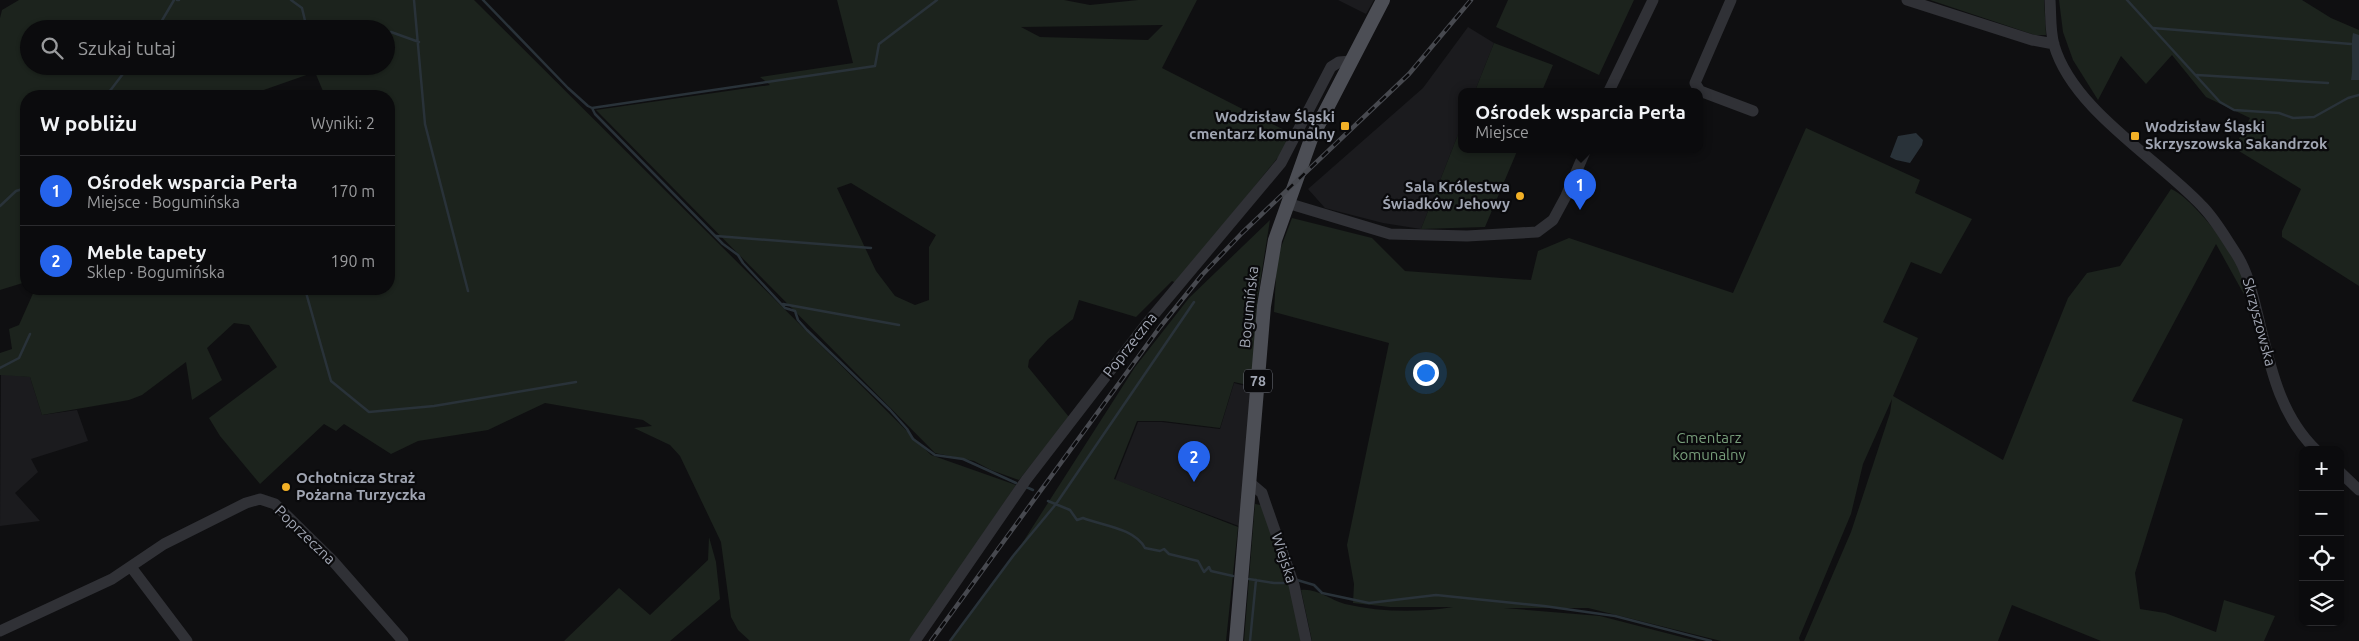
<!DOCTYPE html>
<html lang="pl">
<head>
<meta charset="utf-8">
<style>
	:root { --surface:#0b0b0d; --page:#19191b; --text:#f1f3f6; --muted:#9a9b9d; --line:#2b2b2e; --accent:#2563eb }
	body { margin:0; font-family:Ubuntu,sans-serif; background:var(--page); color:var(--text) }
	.controls { position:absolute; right:15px; bottom:15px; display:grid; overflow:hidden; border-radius:10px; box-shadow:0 1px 4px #0004 }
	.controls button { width:45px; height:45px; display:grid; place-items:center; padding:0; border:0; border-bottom:1px solid var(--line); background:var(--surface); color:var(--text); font:25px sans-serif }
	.you { position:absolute; left:1425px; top:372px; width:18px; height:18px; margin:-12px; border:4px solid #fff; border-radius:50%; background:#1a73e8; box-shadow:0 0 0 8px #1a73e833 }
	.badge { display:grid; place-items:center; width:32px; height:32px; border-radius:50%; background:var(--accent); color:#fff; font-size:16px; font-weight:700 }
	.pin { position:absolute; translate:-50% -41px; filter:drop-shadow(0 1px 2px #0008) }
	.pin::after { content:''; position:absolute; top:26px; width:18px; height:15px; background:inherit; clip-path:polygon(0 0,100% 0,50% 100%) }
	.popup { position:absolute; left:1458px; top:88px; width:245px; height:65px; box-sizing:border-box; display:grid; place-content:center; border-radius:10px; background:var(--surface); filter:drop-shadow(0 1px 4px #0005); font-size:16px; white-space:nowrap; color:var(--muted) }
	.popup b { font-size:19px; color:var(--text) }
	.popup::after { content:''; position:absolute; left:50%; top:100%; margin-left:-10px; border:10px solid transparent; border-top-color:var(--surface) }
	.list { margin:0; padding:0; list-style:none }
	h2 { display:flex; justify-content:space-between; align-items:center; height:65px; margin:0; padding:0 20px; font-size:21px }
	h2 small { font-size:16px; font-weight:400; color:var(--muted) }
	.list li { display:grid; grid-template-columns:32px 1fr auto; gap:15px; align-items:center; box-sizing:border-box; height:70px; padding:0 20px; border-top:1px solid var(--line) }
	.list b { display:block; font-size:19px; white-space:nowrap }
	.list p { margin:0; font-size:16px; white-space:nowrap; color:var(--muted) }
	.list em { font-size:16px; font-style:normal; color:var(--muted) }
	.icon { flex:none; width:28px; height:28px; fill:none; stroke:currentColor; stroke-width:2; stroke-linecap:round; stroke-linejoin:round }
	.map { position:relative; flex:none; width:2359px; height:641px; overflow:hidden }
	.search { position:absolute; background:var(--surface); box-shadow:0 1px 4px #0004; left:20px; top:20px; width:375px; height:55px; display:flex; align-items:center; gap:12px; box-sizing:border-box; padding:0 18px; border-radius:28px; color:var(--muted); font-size:19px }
	.panel { position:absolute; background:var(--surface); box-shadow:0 1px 4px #0004; left:20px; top:90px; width:375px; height:205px; border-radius:20px }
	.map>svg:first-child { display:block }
	.built { fill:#1b1b1e }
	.green { fill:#1c231d; fill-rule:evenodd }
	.water { fill:#293239 }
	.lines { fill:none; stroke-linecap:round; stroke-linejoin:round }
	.stream { stroke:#293239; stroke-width:2.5 }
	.minor { stroke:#303136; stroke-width:11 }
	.major { stroke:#4c4e55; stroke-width:14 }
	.rail-casing { stroke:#47494f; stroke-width:4.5 }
	.rail { stroke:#0a0a0c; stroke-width:2.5; stroke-dasharray:8; stroke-linecap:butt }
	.poi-dot { fill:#f2b026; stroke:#0a0a0c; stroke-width:2 }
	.labels { text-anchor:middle; stroke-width:4.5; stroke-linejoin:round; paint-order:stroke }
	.shield { fill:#0a0a0c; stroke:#737680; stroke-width:1 }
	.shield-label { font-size:14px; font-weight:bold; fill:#a0a5b2 }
	.poi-label { font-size:15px; font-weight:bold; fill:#a0a5b2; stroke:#0a0a0c; text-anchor:end }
	.street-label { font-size:15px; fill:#a0a5b2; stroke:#0a0a0c }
	.park-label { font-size:15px; fill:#779d7a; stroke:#0a0a0c }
</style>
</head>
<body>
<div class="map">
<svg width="2359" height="641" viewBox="0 0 2359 641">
	<rect width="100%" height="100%" fill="#0f0f11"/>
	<path class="built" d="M1338,0h36l-8,14z
		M1468,27l26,16 -19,48h-14v36l-40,102 -38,-6 -58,-15 -17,-19 115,-101z
		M1,374l29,3 12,38 35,-5 11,31 -57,18 7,13 -23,21 25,28 -40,5z
		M1234,383l19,5 -14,138 -124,-46 23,-58h24l58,7z"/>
	<path class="green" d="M19,0h455l457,455 85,30 -106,156h-160l-12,-11 -7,-13 -10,-75 -41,-86 -10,-11 -36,-17 18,-2 -9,-6 -98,-17 -57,27 -70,11 -27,13 -47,-30 -8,7 -12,-7 -64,60 -40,-48 -11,-18 68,-51 -28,-42 -15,-2 -27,25 15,32 -30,20 -6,-38 -44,33 -13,5 -87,15 -12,-38 -30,-2v-22l12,-4 -3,-20 10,-4 16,-36h354v-193h-64l-10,-24 -57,20 -3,4h-229v186l-26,8v-272l2,-8zM29,29h357v37h-357z
		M837,0h227l26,5 48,-5h59l-35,68 124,63 7,8 -117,144 -4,-2 -36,36 -57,-17 -6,19 -25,20 -19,21 -1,7 41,50 -50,63 -28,-10 -17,-9 -39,-8 -339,-343 174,-25 -10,-8 93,-14zM1163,25l-15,15 -108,-3 -19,-10zM851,183l85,52 -7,12v53l-14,5 -20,-9 -19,-25 -39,-83z
		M1508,0h126l-35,75 -103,-48z
		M1930,0h114l2,35h-11z
		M2059,0h243l29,18 28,12v256l-77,-49v-6l19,-42 -67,-41 16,-30 -44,-21 -34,-42 -26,29 -25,-28 -23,44 -25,-40 -10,-28z
		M1494,43l59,22 -11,26h-67z
		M1461,127v22h57l-33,78 -64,2z
		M1806,128l114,52 -5,13 57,26 -31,55 -30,-12 -28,60 35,16 -25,58 110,64 65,-162 19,-25 33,-7 51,-77c17,6 56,54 65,71 6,10 7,26 10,38l-30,-54 -84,157 51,18 -48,154 5,36 25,4 51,19 8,-32 51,16 -11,25h-163l-89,-36 -14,36h-194l47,-109 39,-119 2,-14 -29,65 -12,50 -52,124 1,3h-79l-133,-33h-84l96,8 97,25h-385l-11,-51c16,-2 29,10 44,14 35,8 72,9 108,3h-63l-37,-4 1,-19 -7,-39 42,-202 -115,-31 3,-54 15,-40 80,20 33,33 126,9 7,-29 31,-13 164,55z
		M1270,220l-13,82 -5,84 -18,-4 -14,46 -57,-7h-26l-23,58 124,48 -12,114h-277l72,-96 114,-178 54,-69z
		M1255,504l6,1 30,80 11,56h-58z
		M709,537l7,25 4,37 -50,42h-106l55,-53 31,27 58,-55z"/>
	<path class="water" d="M2353,33l6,2v45h-8c3,-16 -1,-31 2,-47z
		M1916,133l7,7 -1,5 -12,18 -14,-3 -6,-3 8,-21z"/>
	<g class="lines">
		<path class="stream" d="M177,0h2
			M291,0l11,8 5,21
			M414,0l11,124 43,167
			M483,0l85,88 20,18 4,2 3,6 128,130 15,11 5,8 42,45 10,3 3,9 9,10 83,80 17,19 6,10 22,16 28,4 53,24
			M2127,0l93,102 14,8 45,3 14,5 21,-1 34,-19 11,-3
			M2153,28l198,16
			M157,29l17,-29
			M386,33l5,-1 28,10
			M2197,75l131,8
			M106,96l23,-30
			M592,108l283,-42 4,-22 58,-44
			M0,206l16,-15 10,-3
			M716,236l155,12
			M305,289l26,92 38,31 65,-6 142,-24
			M783,304l116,21
			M0,368l19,-10 11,-24
			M1026,487l7,3
			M1048,501l22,9 7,10 6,-2c20,8 51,10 62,30l15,3 4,-2 5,5 29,7 6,11 5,-5 2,4 22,5
			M1249,579l25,4h10
			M1297,580l17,5 8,8 47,10 67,-8 108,11 71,10 96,25
			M950,641l63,-85 43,-52 138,-202
			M1250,641l6,-61"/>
		<path class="minor" d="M1731,0l-36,83 5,8 53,20
			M1907,0l125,40 22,4
			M2050,0c1,14 0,31 4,45 19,65 103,113 148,161 13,13 23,31 33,46 12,18 17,39 22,60 12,48 21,102 59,138
			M1609,91l44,-91
			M1287,203l103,31 77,2 70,-4 16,-12 13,-24 20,-47
			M2340,472l19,18
			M1249,482l13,11 3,9 29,83 12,56
			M131,567l56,74
			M0,631l112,-52 52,-35 82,-41 14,-4 15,5 57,56 71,81
			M915,641l111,-161 121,-157 134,-160 50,-96 8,-5 12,-1"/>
		<path class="major" d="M1236,641l28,-335 11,-66 36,-101 72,-139"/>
		<g class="rail-casing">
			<path id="rail" d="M931,641l229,-314 42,-52 40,-42 167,-159 62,-74"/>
		</g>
		<use href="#rail" class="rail"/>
	</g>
	<g class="poi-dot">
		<rect x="1340" y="121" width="10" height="10" rx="2.5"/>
		<rect x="2130" y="131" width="10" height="10" rx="2.5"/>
		<circle cx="1520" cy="196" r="5"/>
		<circle cx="286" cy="487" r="5"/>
	</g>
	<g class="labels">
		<rect class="shield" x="1244" y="369.5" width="28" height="23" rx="4"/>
		<g class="shield-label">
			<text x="1258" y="386">78</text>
		</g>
		<g class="poi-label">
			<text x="1335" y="122">Wodzisław Śląski<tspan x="1335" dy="17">cmentarz komunalny</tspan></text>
			<text x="2145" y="132" text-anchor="start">Wodzisław Śląski<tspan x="2145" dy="17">Skrzyszowska Sakandrzok</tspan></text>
			<text x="1510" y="192">Sala Królestwa<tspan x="1510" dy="17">Świadków Jehowy</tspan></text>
			<text x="296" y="483" text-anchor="start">Ochotnicza Straż<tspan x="296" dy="17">Pożarna Turzyczka</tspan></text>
		</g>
		<g class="street-label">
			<text transform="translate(1249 307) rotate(-84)" y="5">Bogumińska</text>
			<text transform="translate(2259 322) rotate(75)" y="5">Skrzyszowska</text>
			<text transform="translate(1130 345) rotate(-52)" y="5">Poprzeczna</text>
			<text transform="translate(305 535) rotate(44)" y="5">Poprzeczna</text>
			<text transform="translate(1284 558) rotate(72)" y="5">Wiejska</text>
		</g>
		<g class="park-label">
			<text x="1709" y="443">Cmentarz<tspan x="1709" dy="17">komunalny</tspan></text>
		</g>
	</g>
</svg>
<div class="controls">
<button>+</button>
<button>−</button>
<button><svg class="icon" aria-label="locate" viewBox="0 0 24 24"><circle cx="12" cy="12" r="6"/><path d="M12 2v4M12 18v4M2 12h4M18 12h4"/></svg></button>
<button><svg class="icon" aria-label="layers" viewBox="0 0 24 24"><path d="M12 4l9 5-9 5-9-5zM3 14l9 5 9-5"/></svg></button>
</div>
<div class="you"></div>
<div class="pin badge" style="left:1580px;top:210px">1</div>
<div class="popup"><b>Ośrodek wsparcia Perła</b>Miejsce</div>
<div class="pin badge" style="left:1194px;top:482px">2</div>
<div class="search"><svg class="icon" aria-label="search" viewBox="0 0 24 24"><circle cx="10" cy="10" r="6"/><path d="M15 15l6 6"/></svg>Szukaj tutaj</div>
<section class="panel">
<h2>W pobliżu<small>Wyniki: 2</small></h2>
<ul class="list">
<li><span class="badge">1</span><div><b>Ośrodek wsparcia Perła</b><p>Miejsce · Bogumińska</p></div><em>170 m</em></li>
<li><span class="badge">2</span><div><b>Meble tapety</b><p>Sklep · Bogumińska</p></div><em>190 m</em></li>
</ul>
</section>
</div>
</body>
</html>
